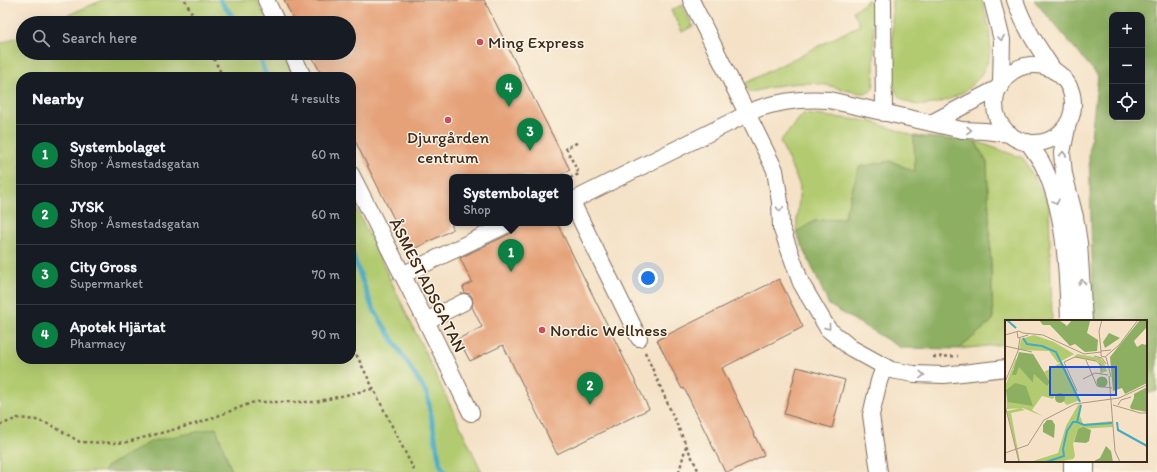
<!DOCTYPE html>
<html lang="en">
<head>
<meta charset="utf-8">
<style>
	:root { --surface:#171b24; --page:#20242c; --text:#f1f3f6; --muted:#9ea1a6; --line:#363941; --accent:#0b8043 }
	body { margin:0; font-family:Itim,sans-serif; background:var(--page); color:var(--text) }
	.controls { position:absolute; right:12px; top:12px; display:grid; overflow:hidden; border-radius:8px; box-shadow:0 4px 16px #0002 }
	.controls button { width:36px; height:36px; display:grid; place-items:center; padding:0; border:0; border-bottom:1px solid var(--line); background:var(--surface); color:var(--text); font:20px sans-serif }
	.you { position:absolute; left:648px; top:278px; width:14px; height:14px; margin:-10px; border:3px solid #fff; border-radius:50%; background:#1a73e8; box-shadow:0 0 0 6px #1a73e833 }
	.badge { display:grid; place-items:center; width:26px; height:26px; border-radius:50%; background:var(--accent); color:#fff; font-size:13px; font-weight:700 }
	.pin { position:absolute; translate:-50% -33px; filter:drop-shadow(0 1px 2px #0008) }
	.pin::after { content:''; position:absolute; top:21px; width:14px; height:12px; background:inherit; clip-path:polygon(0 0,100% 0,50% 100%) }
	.popup { position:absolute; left:449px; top:174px; width:124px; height:52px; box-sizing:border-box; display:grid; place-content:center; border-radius:8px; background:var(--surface); filter:drop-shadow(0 1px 3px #0005); font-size:13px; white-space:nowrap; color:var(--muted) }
	.popup b { font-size:15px; color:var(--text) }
	.popup::after { content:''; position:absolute; left:50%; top:100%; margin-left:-8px; border:8px solid transparent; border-top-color:var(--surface) }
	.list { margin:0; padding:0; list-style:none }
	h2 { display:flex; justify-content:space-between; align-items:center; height:52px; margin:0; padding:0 16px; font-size:17px }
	h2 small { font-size:13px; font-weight:400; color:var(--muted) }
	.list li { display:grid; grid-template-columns:26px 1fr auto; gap:12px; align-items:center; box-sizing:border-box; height:60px; padding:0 16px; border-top:1px solid var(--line) }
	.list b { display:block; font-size:15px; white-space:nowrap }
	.list p { margin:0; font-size:13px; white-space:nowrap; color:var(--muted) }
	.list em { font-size:13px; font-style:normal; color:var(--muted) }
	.icon { flex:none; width:22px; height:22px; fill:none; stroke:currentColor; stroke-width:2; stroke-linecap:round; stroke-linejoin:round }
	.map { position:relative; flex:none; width:1157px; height:472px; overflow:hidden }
	.search { position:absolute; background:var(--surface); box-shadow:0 4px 16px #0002; left:16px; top:16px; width:340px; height:44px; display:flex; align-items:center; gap:10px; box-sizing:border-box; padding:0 14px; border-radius:22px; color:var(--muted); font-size:15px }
	.panel { position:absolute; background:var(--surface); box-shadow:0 4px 16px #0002; left:16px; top:72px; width:340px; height:292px; border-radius:16px }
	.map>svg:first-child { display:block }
	.green { fill:#b2cb70; stroke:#767a47 }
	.forest { fill:#8daf62; stroke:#646c40; fill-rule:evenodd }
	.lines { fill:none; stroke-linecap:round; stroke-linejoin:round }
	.stream { stroke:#44aac4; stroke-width:5 }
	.building { fill:#e5a178 }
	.minor-casing { stroke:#7c6a59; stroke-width:18 }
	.path { stroke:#7c6a59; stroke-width:2.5; stroke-dasharray:3 3; stroke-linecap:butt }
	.minor { stroke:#fff; stroke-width:16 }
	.oneway { stroke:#a79f9a }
	.poi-dot { fill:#d1495b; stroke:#fcf5e5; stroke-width:1.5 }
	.labels { text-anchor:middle; stroke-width:3; stroke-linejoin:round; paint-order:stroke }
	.poi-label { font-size:17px; fill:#3b2a1e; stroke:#fcf5e5; text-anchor:start }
	.street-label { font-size:17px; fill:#3b2a1e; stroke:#fcf5e5 }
	.inset-river { fill:none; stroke:#44aac4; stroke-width:2 }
	.inset-road { fill:none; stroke:#aa9883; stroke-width:1 }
	.view { fill:#1d4ed8; fill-opacity:0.15; stroke:#1d4ed8; stroke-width:2 }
	.inset-edge { fill:none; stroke:#3b2a1e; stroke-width:2 }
</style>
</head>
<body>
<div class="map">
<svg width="1157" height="472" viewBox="0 0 1157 472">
	<rect width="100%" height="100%" fill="#fcf5e5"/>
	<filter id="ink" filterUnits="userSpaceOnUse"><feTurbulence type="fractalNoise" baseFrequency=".025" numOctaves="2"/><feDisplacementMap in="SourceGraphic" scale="8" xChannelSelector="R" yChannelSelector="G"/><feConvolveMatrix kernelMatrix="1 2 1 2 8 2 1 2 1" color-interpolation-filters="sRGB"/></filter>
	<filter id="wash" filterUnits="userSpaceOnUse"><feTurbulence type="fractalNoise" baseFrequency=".012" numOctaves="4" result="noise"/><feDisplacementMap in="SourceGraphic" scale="16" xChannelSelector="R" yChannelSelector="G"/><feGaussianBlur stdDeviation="0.9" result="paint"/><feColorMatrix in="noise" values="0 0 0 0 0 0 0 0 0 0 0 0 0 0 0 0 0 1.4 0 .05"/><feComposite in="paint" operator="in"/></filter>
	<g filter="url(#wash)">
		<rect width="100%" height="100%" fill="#f4e1c6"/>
		<path class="green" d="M103,0h154l11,23h-219z
			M866,0h8v83c-1,6 -3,10 -9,10 -9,1 -29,-6 -39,-8 -26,-5 -49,0 -73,7h-4l-5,-8 116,-59 -7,-14 14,-9z
			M892,0h90c5,18 11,37 7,57 -2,9 -10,22 -17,28 -15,15 -52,28 -70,14 -6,-4 -8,-12 -9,-18z
			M682,5l11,21 -11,6 -11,-22z
			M23,34v19h259l11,24h-272v282h330v-162l131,275h-250l-16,-44 -110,39 -3,5h-103v-428z
			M803,114l67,7 44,15 1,36 -24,-11 -32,6 -15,51 -29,3 -19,11 4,-46 -20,-45z
			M975,141l48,17 26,46 3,117h-46v23l-47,5 34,-29 -6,-157z"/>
		<path class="forest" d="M1034,0h123v391l-11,3v-73h-52l-5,-167 9,-78zM1112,15h30v102h-30z
			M914,136l61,5 12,22 6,157 -34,29 -58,-1 -72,-43 -33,-73 19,-11 29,-3 15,-51 32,-6 24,11z
			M216,428l16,44h-129l3,-5 46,-26z"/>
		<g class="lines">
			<path class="stream" d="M220,0l17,23
				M257,53l10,24
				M351,250l21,57 55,87 13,70 5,8"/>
		</g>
		<g id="blocks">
			<path class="building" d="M284,0h200l86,170 -14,7h-104v53l-42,21 -59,-118v-56h-28l-13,-24h39v-30h-54z
				M523,223h34l92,186 -92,45 -54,-109 -33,16 -12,-22 24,-12 -10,-20 1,-5 -1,-5 -2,-3 -5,-1 -2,-6 9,-5 -12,-24 54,-26 4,-3 1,-4z
				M779,279l24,48 -81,41 42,87 -35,17h-4l-41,-84 -2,1 -25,-49z
				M797,367l48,13 -13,48 -48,-14z"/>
		</g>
	</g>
	<g filter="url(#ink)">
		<use href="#blocks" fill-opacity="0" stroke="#7c6a59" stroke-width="1"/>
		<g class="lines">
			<g class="minor-casing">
				<path id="minor" d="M266,0l11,23
					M691,0l84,170 5,32 1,25 20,56 27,46 23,19 40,22 23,4 30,1 62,-7
					M883,0l1,113
					M992,0l10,40 -1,44
					M1015,0c9,27 23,47 39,71
					M292,53l11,24
					M995 104a39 39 0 1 1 78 0a39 39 0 1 1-78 0Z
					M931,123l69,-36
					M1068,123l-6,30 2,21 11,43 4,26 5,78
					M1028,142c5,8 11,15 15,23 23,48 24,104 26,156
					M351,174l75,147 45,92
					M570,198l69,140
					M572,201l185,-92c23,-8 47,-11 72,-9l133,30 23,1 25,3
					M402,275l108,-52
					M426,321l38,-19
					M1072,461v11
					M1086,461v11
					M879,472l-8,-57 8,-34 5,-14"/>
			</g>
			<path class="path" d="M185,0l12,23
				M211,53l12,24
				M570,178l9,-4 -13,-26 13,-6
				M351,344l64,128
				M645,352l41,93 13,27
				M933,357l25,-1
				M0,425l18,-7 18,2 15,5 29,17 36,1 11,-1 75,-20 52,-20h61l57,-13
				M679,472l7,-26"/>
			<use href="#minor" class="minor"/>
		</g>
		<defs><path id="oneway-chevron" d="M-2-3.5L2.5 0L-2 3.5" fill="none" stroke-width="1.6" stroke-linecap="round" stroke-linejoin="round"/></defs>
		<g class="oneway">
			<use href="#oneway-chevron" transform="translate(1001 38) rotate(82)"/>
			<use href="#oneway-chevron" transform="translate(969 130) rotate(1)"/>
			<use href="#oneway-chevron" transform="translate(1063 154) rotate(-87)"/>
			<use href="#oneway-chevron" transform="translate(1056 202) rotate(77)"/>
			<use href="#oneway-chevron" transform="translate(780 209) rotate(87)"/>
			<use href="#oneway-chevron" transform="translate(1082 282) rotate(-94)"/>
			<use href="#oneway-chevron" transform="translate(828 327) rotate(51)"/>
			<use href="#oneway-chevron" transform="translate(922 375) rotate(1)"/>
		</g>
	</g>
	<g class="poi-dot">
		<circle cx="480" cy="42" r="4"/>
		<circle cx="448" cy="120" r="4"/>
		<circle cx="542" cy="330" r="4"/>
	</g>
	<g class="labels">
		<g class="poi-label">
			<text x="488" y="48">Ming Express</text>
			<text x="448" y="143" text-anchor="middle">Djurgården<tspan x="448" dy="20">centrum</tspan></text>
			<text x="550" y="336">Nordic Wellness</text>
		</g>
		<g class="street-label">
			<text transform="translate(428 285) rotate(63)" y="6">ÅSMESTADSGATAN</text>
		</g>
	</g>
	<g transform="translate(1005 320)">
		<rect width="142" height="142" fill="#f4e1c6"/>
		<path d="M29,15l20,7 20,12 -16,9 -9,-12 -30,-1 2,-11zM72,34l23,4 4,4 3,9 -5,2 -4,-12 -24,-4zM11,38l2,4 -6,9 7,-5 14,17 1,-10 16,9 -6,-10 18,-10 18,38 -13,5 -11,-11 -3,5 -11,-3 -10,14 10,6 -19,-8 -16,1 -1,-25zM76,84l-1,12 3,8 30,-3v6l-35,2 -5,15 2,12 -2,3 -15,3h-28l28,-9 8,-27 12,-21zM16,88l4,2 -14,3 9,49h-1l-12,-51z" fill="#b2cb70"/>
		<path d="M34,0h20l8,6 5,-6h16l2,1 -3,12 11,7 -1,11 -12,1 -10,-8 -5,2 -20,-21h-7zM135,0h7v7l-13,14 3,6 5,-3 5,1v38l-22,11 -3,-6 -9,3 -3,-34zM104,13l11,5 -15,10 -2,-6zM14,32l14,2 17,28 -3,4 -13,-12 -1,9 -14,-16 -3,8h-4zM91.5 62a5.5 5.5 0 1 1 11 0a5.5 5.5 0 1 1-11 0ZM10,63l11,3 7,20 -25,-4 -2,-12zM142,67v25l-16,-3 -1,-2 4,-9v-4zM50 78a5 5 0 1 1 10 0a5 5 0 1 1-10 0ZM42,100h5l3,5 -1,13 -11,-6v-7zM78,107l8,3 -2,11 -3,2 -12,-1 4,-13zM101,126l5,5 2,11h-21l8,-4z" fill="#8daf62"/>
		<path class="inset-river" d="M2,0l9,8M18,18l4,6 15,2 14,6 24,50M72,102l7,3 28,-2M112,102l1,8 29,16M41,142l18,-6 -1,-7 4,-18 6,-9h4l4,-17"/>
		<path class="inset-road" d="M12,12l1,6 10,-3M18,13l20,2 41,19 17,-2M0,15l14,-4 4,2M0,26l27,6M96,31l-2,-20 3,-11M89,36l8,2 4,6M96,36l4,1 14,-12 19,-25M96,36v-5l10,-1M101,37l5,20M81,40l11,26 15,2M104,56l6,75 5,11M78,59l12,-6 13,2M0,62l13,-31 2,-13M72,71l-13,-29 11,-5 21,4 5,4v9M0,85l14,57M108,85l27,8h7M113,85l3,-5 10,-3M0,133l23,-8 16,-25 31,-16 44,-6 28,-13"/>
		<path class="view" d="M45,47h66v28h-66z"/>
		<rect width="142" height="142" class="inset-edge"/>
	</g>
</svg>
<div class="controls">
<button>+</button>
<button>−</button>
<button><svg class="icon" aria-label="locate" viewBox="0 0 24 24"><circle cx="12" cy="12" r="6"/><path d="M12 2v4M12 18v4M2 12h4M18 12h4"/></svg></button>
</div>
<div class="you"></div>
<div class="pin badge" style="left:511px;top:272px">1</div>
<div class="popup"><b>Systembolaget</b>Shop</div>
<div class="pin badge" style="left:590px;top:405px">2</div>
<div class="pin badge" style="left:530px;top:151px">3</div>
<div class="pin badge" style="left:509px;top:107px">4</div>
<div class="search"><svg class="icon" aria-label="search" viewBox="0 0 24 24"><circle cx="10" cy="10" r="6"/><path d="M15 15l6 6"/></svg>Search here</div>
<section class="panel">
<h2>Nearby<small>4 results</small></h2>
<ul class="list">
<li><span class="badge">1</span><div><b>Systembolaget</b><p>Shop · Åsmestadsgatan</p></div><em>60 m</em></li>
<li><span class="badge">2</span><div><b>JYSK</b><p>Shop · Åsmestadsgatan</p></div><em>60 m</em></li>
<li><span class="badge">3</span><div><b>City Gross</b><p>Supermarket</p></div><em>70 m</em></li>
<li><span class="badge">4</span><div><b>Apotek Hjärtat</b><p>Pharmacy</p></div><em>90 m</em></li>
</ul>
</section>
</div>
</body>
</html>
